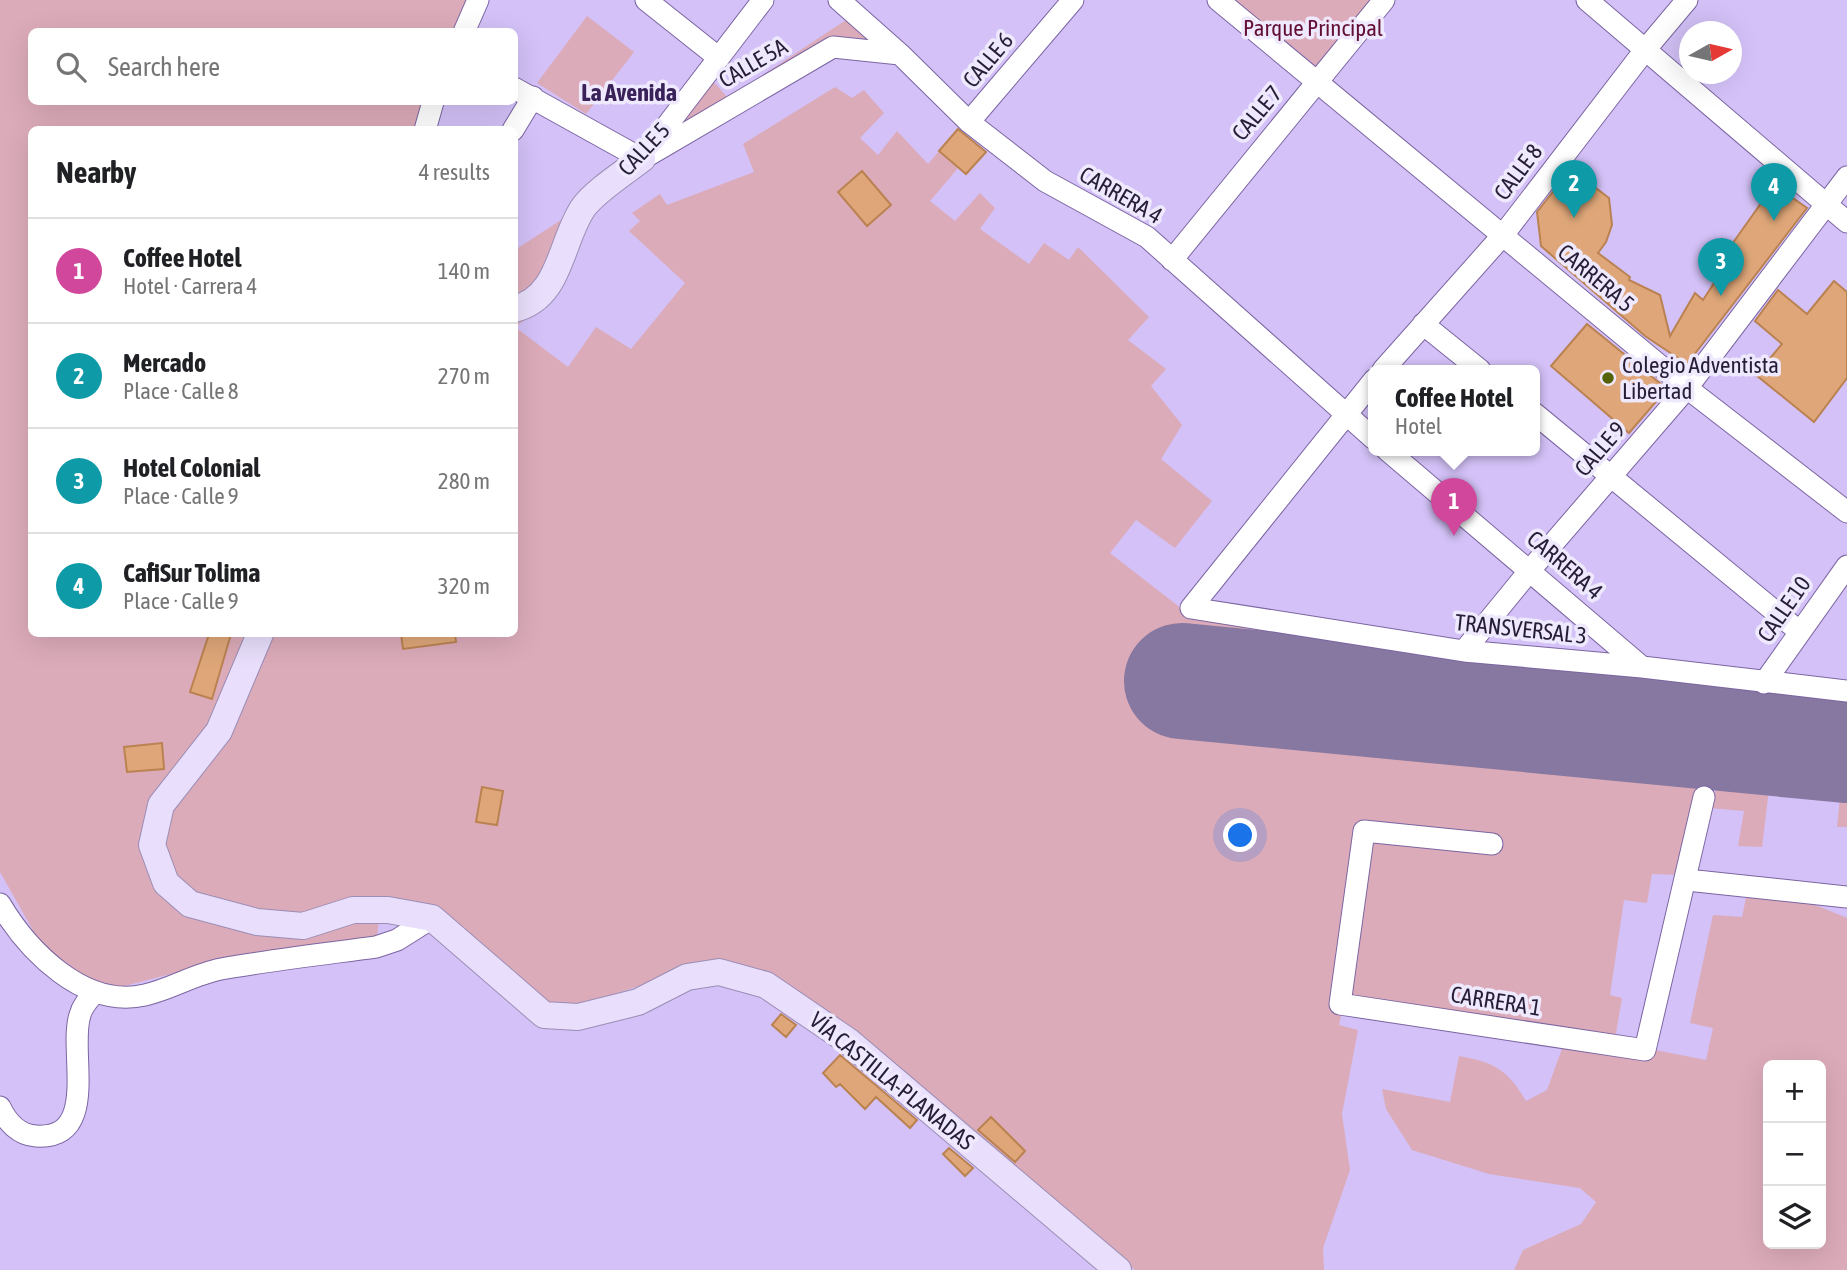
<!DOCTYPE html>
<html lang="en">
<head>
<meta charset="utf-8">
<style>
	:root { --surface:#fff; --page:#f2f2f2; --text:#202124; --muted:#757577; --line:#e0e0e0; --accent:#546309 }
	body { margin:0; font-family:"Asap Condensed",sans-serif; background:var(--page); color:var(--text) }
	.controls { position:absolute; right:21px; bottom:21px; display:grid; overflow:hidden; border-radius:10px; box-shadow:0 7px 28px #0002 }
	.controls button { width:63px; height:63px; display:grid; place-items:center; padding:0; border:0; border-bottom:2px solid var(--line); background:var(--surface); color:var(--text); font:35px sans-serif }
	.compass { position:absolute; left:1679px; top:21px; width:63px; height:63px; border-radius:50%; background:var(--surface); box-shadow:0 7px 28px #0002; rotate:82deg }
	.you { position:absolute; left:1241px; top:836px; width:24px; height:24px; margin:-18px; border:5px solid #fff; border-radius:50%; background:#1a73e8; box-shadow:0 0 0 10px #1a73e833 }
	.badge { display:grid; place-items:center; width:46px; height:46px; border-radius:50%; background:var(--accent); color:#fff; font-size:23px; font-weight:700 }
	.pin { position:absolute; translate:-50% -58px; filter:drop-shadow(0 2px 4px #0008) }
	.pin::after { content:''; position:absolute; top:37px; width:24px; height:21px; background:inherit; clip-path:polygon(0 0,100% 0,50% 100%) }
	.popup { position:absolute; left:1368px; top:365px; width:172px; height:91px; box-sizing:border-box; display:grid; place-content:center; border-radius:10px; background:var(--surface); filter:drop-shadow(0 2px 5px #0005); font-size:23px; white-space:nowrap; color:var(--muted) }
	.popup b { font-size:26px; color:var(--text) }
	.popup::after { content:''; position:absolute; left:50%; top:100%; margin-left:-14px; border:14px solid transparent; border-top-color:var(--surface) }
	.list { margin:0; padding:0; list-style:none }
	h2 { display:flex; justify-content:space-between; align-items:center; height:91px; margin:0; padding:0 28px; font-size:30px }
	h2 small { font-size:23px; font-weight:400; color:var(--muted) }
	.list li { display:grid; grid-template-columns:46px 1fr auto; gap:21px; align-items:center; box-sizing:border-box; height:105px; padding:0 28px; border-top:2px solid var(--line) }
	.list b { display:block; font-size:26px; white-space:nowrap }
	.list p { margin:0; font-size:23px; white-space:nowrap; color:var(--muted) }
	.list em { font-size:23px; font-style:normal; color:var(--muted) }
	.icon { flex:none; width:38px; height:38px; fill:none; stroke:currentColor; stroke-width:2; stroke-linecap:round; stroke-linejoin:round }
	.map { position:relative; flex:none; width:1847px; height:1270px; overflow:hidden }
	.search { position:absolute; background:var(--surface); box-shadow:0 7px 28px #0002; left:28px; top:28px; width:490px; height:77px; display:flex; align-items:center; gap:18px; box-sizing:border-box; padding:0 24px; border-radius:10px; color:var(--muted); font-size:26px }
	.panel { position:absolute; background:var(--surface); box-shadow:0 7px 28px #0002; left:28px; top:126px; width:490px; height:511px; border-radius:10px }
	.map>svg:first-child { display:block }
	.green { fill:#dcabb9; fill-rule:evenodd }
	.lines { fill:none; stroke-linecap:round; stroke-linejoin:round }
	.runway { stroke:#8678a0; stroke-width:116 }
	.building { fill:#dfa779; stroke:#bb8251; stroke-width:2 }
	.minor-casing { stroke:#7b65a2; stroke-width:23 }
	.major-casing { stroke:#9b8db5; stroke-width:28 }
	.minor { stroke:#fff; stroke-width:21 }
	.major { stroke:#e9dffc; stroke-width:26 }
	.poi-dot { fill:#546309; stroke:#efe9fe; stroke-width:2.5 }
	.labels { text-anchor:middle; stroke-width:7; stroke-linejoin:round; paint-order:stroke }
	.park-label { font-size:23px; fill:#620e33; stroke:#efe9fe }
	.street-label { font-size:23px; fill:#261d36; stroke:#efe9fe }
	.poi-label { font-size:23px; fill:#261d36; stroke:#efe9fe; text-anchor:start }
	.neighbourhood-label { font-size:24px; font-weight:bold; fill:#392259; stroke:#efe9fe }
</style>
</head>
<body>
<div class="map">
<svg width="1847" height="1270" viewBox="0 0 1847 1270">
	<rect width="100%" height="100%" fill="#d3c1f7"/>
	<path class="green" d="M0,0h470l-13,31 -425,1v70h395l-8,27 -387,1v504h220l-37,91 -68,119 42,66 190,9 -2,19 -148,21 -116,30 -47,-21 -31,-34 -35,-62z
		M1235,0h137l-55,67z
		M587,16l47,36 -48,62 -49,-31z
		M849,18l37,29 -57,-7 -169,102 52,-62 16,18z
		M835,87l17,11 12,-8 20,23 -24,25 18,17 19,-24 31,33 11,-13 19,17 -28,33 25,20 25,-28 15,15 -15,21 49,35 15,-21 25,17 9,-13 71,70 -21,23 38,29 -15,17 31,39 -21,34 51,42 -37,47 -39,-28 -26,33 72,56 665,85v133h-10l4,-39 -71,-7 -8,66 -24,-1 6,-35 -35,-3 8,-22 -18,-3 -20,92 -27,-1 -5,29 -23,-3 -14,95 12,3 -7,41 -272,-33 -4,19 19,5 -16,84 8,56 -27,78 1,22h-189l-279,-234 -80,-61 -55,-7 -36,2 -107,37 -31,-3 -112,-94 -129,3 -43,-2 -69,-16 -20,-14 -11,-37 7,-36 96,-174h248l1,-316 17,-3 -17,12 53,40 28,-40 35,22 54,-66 -56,-52 11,-10 -8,-8 28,-19 7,11 87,-33 -11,-28z
		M564,218l-33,75 -16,3v-46z
		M1747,893l59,8 41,17v352h-333l9,-20 58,-26 15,-22 -16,-14 -91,-14 -77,-24 -26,-41 -4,-20 68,13 9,-46c35,6 49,14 67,45l21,-11 16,-44 92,4 51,10 7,-32 -23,-5 23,-108 29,2zM1768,1065h53v179h-53z"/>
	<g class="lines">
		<path class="runway" d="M1182,681l665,64"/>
	</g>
	<path class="building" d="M958,129l28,23 -20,22 -27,-23z
		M1571,169l38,29 3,27 -6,17 -8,11 32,24 -1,3 31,15 10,41 25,-43 8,7 17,-26 -17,-13 19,-22 8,8 44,-62 33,23 -120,156 -42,-28 -104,-90 -4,-34z
		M862,171l29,34 -24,21 -29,-34z
		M1834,281l13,11v86l-33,44 -58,-47 26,-31 -27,-23 23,-31 29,24z
		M1587,324l80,65 -38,44 -78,-67z
		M209,634h22l-19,65 -22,-7z
		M401,634h54l1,8 -53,7z
		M162,743l2,26 -37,3 -3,-25z
		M482,787l21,4 -6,34 -21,-3z
		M781,1014l15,11 -10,12 -14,-12z
		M840,1055l77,65 -7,8 -34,-31 -11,12 -25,-25 -4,3 -13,-14z
		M991,1117l34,34 -10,11 -37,-32z
		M949,1148l24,20 -8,8 -22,-22z"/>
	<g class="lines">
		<g class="minor-casing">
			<path id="minor" d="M646,0l73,58
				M839,0l61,54 69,68 76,59 102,56 227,202
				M1218,0l469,388 160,124
				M1587,0l260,222
				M464,32l14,-32
				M514,88l128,71
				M969,122l104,-122
				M425,130l8,-28
				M513,130l20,-33
				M649,149l114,-149
				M642,159l191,-112 67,7
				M1172,260l212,-260
				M1423,324l57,46
				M1383,370l120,-135 142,-185 42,-50
				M1374,380l-183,228 273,43 178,16 205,24
				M1534,413l266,219
				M1387,450l255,217
				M1464,651l67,-82 156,-181 160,-211
				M1764,683l83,-117
				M1492,844l-128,-13 -24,173 305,46 59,-253
				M1687,880l160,17
				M0,904c28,47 84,105 145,91 26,-6 50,-21 76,-26 51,-9 103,-15 155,-22l21,-7 35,-22
				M0,1107c7,15 19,28 36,29 65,4 32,-86 44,-121 2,-9 9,-16 15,-23"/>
		</g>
		<g class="major-casing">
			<path id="major" d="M514,309c47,-11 46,-67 69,-101 11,-16 42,-36 59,-49
				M260,634l-41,97 -58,74 -9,40 14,38 24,21 67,18 46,4 50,-16h35l44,8 112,97 34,2 60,-15 49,-25 32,-5 47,13 82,56 270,229"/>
		</g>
		<use href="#minor" class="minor"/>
		<use href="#major" class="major"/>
	</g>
	<circle class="poi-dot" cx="1608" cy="378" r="7"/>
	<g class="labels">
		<g class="park-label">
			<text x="1313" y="36">Parque Principal</text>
		</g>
		<g class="street-label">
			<text transform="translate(988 60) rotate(-50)" y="8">CALLE 6</text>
			<text transform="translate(753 63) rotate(-30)" y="8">CALLE 5A</text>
			<text transform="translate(1257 113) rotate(-50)" y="8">CALLE 7</text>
			<text transform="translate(644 149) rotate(-47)" y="8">CALLE 5</text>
			<text transform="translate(1518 172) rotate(-53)" y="8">CALLE 8</text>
			<text transform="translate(1121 195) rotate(30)" y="8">CARRERA 4</text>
			<text transform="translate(1596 278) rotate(40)" y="8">CARRERA 5</text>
			<text transform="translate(1600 449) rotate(-49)" y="8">CALLE 9</text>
			<text transform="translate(1565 565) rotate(41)" y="8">CARRERA 4</text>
			<text transform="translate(1784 609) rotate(-55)" y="8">CALLE 10</text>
			<text transform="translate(1521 629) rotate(6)" y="8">TRANSVERSAL 3</text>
			<text transform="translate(1496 1001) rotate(9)" y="8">CARRERA 1</text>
			<text transform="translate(892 1081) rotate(39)" y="8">VÍA CASTILLA-PLANADAS</text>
		</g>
		<g class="poi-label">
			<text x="1622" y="373">Colegio Adventista<tspan x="1622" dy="26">Libertad</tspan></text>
		</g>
		<g class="neighbourhood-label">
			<text x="629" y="101">La Avenida</text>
		</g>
	</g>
</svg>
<div class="controls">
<button>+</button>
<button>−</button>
<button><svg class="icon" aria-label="layers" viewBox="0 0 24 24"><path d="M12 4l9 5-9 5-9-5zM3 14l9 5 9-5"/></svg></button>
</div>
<svg class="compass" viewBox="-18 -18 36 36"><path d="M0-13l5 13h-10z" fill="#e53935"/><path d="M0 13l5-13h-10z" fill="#757577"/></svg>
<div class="you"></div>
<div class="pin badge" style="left:1454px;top:536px;background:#d1479c">1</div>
<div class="popup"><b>Coffee Hotel</b>Hotel</div>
<div class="pin badge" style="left:1574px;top:218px;background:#0f9aa8">2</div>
<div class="pin badge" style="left:1721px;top:296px;background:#0f9aa8">3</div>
<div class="pin badge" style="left:1774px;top:221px;background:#0f9aa8">4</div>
<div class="search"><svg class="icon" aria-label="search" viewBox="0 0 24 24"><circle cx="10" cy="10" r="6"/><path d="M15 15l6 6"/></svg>Search here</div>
<section class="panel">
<h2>Nearby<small>4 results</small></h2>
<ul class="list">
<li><span class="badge" style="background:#d1479c">1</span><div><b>Coffee Hotel</b><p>Hotel · Carrera 4</p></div><em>140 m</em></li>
<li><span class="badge" style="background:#0f9aa8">2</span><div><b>Mercado</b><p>Place · Calle 8</p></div><em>270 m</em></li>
<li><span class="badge" style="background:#0f9aa8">3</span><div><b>Hotel Colonial</b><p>Place · Calle 9</p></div><em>280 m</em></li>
<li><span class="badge" style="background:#0f9aa8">4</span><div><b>CafiSur Tolima</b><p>Place · Calle 9</p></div><em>320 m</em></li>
</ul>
</section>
</div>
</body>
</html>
